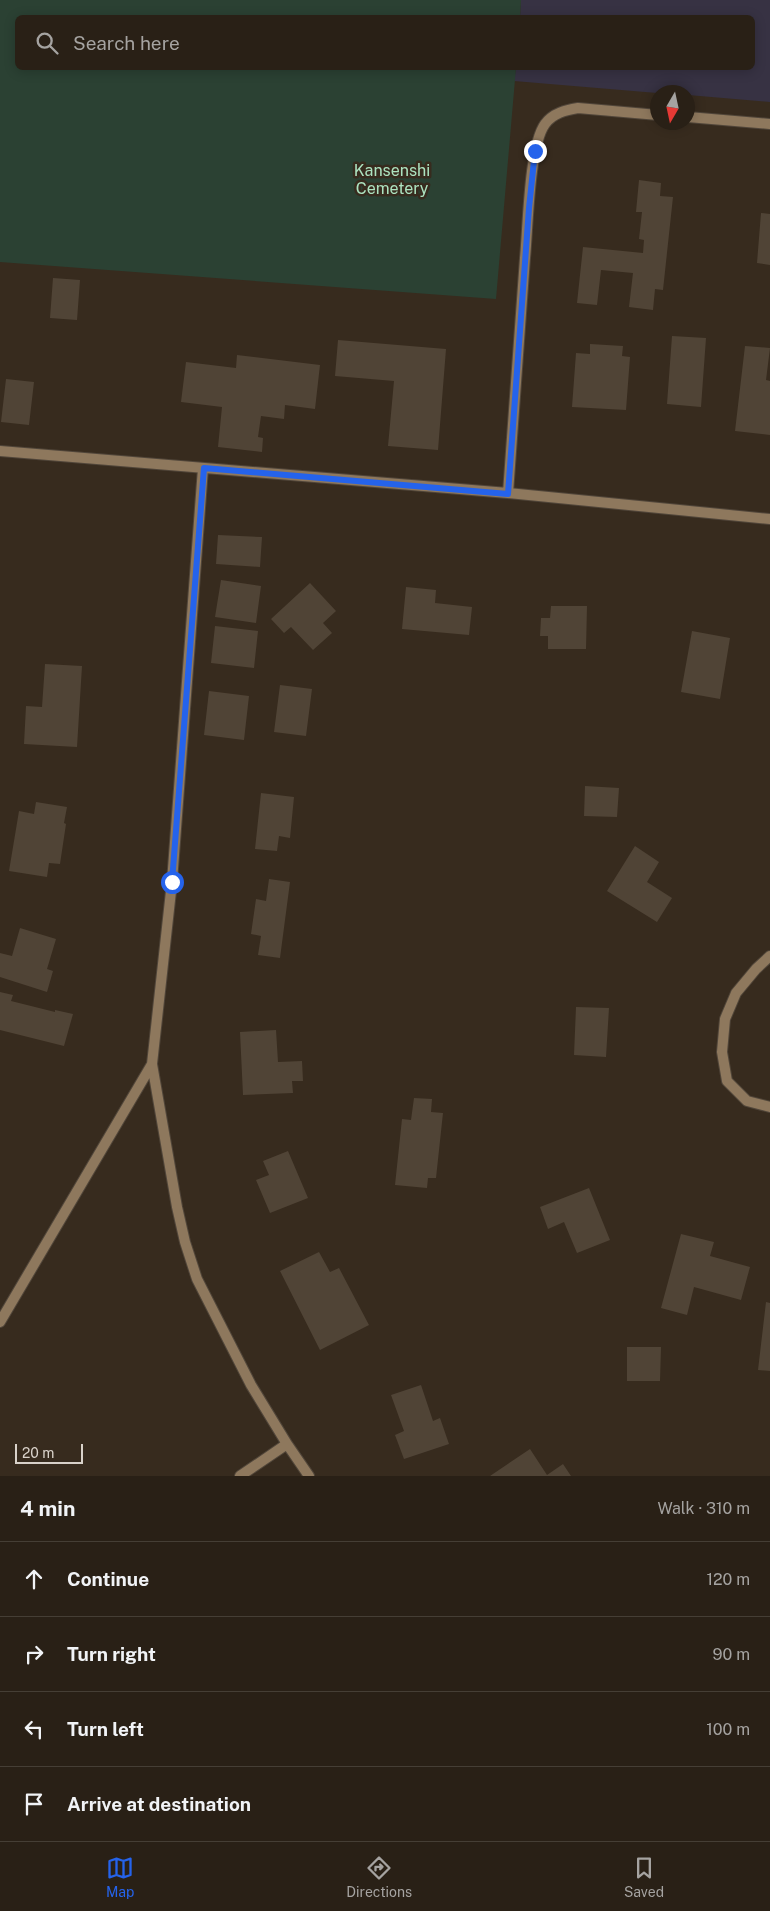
<!DOCTYPE html>
<html lang="en">
<head>
<meta charset="utf-8">
<style>
	:root { --surface:#292016; --page:#31281f; --text:#f1f3f6; --muted:#a5a3a1; --line:#453e35; --accent:#2563eb }
	body { margin:0; font-family:"Public Sans",sans-serif; background:var(--page); color:var(--text) }
	.compass { position:absolute; left:650px; top:85px; width:45px; height:45px; border-radius:50%; background:var(--surface); box-shadow:0 2px 12px #0003; rotate:189deg }
	.scale { position:absolute; left:15px; bottom:12px; width:68px; box-sizing:border-box; padding-left:5px; border:2px solid #d9d2ca; border-top:0; font-size:14px; line-height:18px; white-space:nowrap; color:#d9d2ca; -webkit-text-stroke:4px #372b1e; paint-order:stroke }
	.stop { position:absolute; width:15px; height:15px; margin:-11px; border:4px solid #2563eb; border-radius:50%; background:#fff }
	.stop.end { background:#2563eb; border-color:#fff; box-shadow:0 1px 5px #0008 }
	.list { margin:0; padding:0; list-style:none }
	h2 { display:flex; justify-content:space-between; align-items:center; height:65px; margin:0; padding:0 20px; font-size:21px }
	h2 small { font-size:16px; font-weight:400; color:var(--muted) }
	.list li { display:grid; grid-template-columns:32px 1fr auto; gap:15px; align-items:center; box-sizing:border-box; height:75px; padding:0 20px; border-top:1px solid var(--line) }
	.list b { display:block; font-size:19px; white-space:nowrap }
	.list em { font-size:16px; font-style:normal; color:var(--muted) }
	.icon { flex:none; width:28px; height:28px; fill:none; stroke:currentColor; stroke-width:2; stroke-linecap:round; stroke-linejoin:round }
	.map { position:relative; flex:none; width:770px; height:1476px; overflow:hidden }
	.search { position:absolute; background:var(--surface); box-shadow:0 2px 12px #0003; left:15px; right:15px; top:15px; height:55px; display:flex; align-items:center; gap:12px; box-sizing:border-box; padding:0 18px; border-radius:8px; color:var(--muted); font-size:19px }
	.sheet { height:365px; background:var(--surface) }
	nav { display:flex; justify-content:space-around; align-items:center; box-sizing:border-box; height:70px; border-top:1px solid var(--line); background:var(--surface); font-size:14px; color:var(--muted) }
	nav a { display:grid; justify-items:center; gap:2px }
	nav .on { color:var(--accent) }
	.map>svg:first-child { display:block }
	.education { fill:#373243 }
	.green { fill:#2b4133 }
	.building { fill:#504436 }
	.lines { fill:none; stroke-linecap:round; stroke-linejoin:round }
	.minor-casing { stroke:#51463a; stroke-width:12 }
	.minor { stroke:#8e785d; stroke-width:10 }
	.route { stroke:#2563eb; stroke-width:6 }
	.labels { text-anchor:middle; stroke-width:5; stroke-linejoin:round; paint-order:stroke }
	.park-label { font-size:16px; fill:#ace3c0; stroke:#372b1e }
</style>
</head>
<body>
<div class="map">
<svg width="770" height="1476" viewBox="0 0 770 1476">
	<rect width="100%" height="100%" fill="#372b1e"/>
	<path class="education" d="M521,0h249v102l-82,-7v-3l-31,1 -143,-12 2,-13h236v-50l-232,-1z"/>
	<path class="green" d="M0,0h521l-1,18h-502v50h498l-20,231 -496,-37z"/>
	<path class="building" d="M639,180l22,3 -1,13 13,1 -10,93 -8,-1 -2,21 -24,-3 4,-34 -32,-3 -4,35 -20,-2 6,-56 60,6 1,-13 -5,-1 3,-27h-6z
		M761,213l9,1v51l-13,-2z
		M53,278l27,2 -3,40 -27,-2z
		M672,336l34,2 -5,69 -34,-3z
		M338,340l108,9 -8,101 -50,-4 6,-65 -59,-5z
		M590,344l33,2 -1,10 8,1 -4,53 -54,-3 4,-54 14,1z
		M745,346l25,2 -4,32 4,1v54l-35,-4z
		M237,355l83,10 -5,44 -30,-4 -1,14 -23,-3 -3,21 5,1 -1,14 -44,-5 4,-40 -41,-5 5,-40 50,6z
		M6,379l28,3 -5,43 -28,-3z
		M218,535l44,2 -2,30 -44,-3z
		M221,580l40,6 -5,37 -41,-6z
		M310,583l26,28 -13,12 9,10 -19,17 -22,-23 -7,6 -13,-14z
		M406,587l30,3 -1,13 37,4 -3,28 -67,-6z
		M551,606h36l-1,43h-38v-13h-8l1,-18h9z
		M215,626l43,5 -4,37 -43,-5z
		M692,631l38,7 -10,61 -39,-7z
		M45,664l37,2 -5,81 -53,-3 2,-38 16,1z
		M280,685l32,4 -6,47 -32,-4z
		M209,691l40,5 -5,44 -40,-5z
		M585,786l34,2 -2,29 -33,-1z
		M261,793l33,4 -4,41 -11,-2 -2,15 -22,-2z
		M36,802l31,5 -3,16 2,1 -6,40 -11,-1 -2,14 -38,-6 10,-60 15,3z
		M635,846l24,16 -12,20 25,16 -15,24 -50,-31z
		M269,879l21,3 -10,76 -22,-3 3,-19 -10,-2 5,-35 10,2z
		M20,928l36,11 -9,30 6,2 -6,21 -47,-15v-24l12,3z
		M0,992l13,3 -2,6 44,11v-2l18,4 -9,32 -64,-16z
		M576,1007l33,1 -3,49 -32,-2z
		M276,1030l2,32 24,-1 1,20h-11l1,12 -50,2 -3,-63z
		M414,1098l18,1 -1,13 12,1 -7,65h-8l-1,10 -32,-3 7,-66 9,1z
		M288,1151l20,47 -38,15 -14,-33 13,-5 -6,-14z
		M589,1188l21,52 -33,13 -13,-31 -16,7 -8,-22z
		M681,1234l33,8 -4,14 40,11 -9,33 -47,-13 -7,28 -26,-7z
		M319,1252l11,20 9,-4 30,57 -49,25 -40,-79z
		M766,1302l4,1v68l-12,-1z
		M627,1347h34l-1,34h-33z
		M421,1385l12,36 7,-3 9,26 -45,15 -9,-24 9,-4 -13,-36z
		M530,1449l17,26 16,-11 8,12h-81z"/>
	<g class="lines">
		<g class="minor-casing">
			<path id="minor" d="M688,117l82,7
				M0,451l508,42 262,26
				M203,468l-31,414 -20,182 25,143 8,35 12,37 54,106 36,59 22,32
				M508,493c6,-78 12,-156 17,-235 3,-30 4,-112 20,-134 8,-11 21,-14 33,-16l80,7
				M770,956l-14,13 -20,24 -11,26 -3,33 5,29 20,20 23,6
				M0,1322l152,-258
				M240,1476l47,-32"/>
		</g>
		<use href="#minor" class="minor"/>
	</g>
	<g class="lines">
		<path class="route" d="M172,882l32,-414 304,26 21,-286 6,-57"/>
	</g>
	<g class="labels">
		<g class="park-label">
			<text x="392" y="176">Kansenshi<tspan x="392" dy="18">Cemetery</tspan></text>
		</g>
	</g>
</svg>
<svg class="compass" viewBox="-18 -18 36 36"><path d="M0-13l5 13h-10z" fill="#e53935"/><path d="M0 13l5-13h-10z" fill="#a5a3a1"/></svg>
<div class="scale">20 m</div>
<div class="stop" style="left:172px;top:882px"></div>
<div class="stop end" style="left:535px;top:151px"></div>
<div class="search"><svg class="icon" aria-label="search" viewBox="0 0 24 24"><circle cx="10" cy="10" r="6"/><path d="M15 15l6 6"/></svg>Search here</div>
</div>
<section class="sheet">
<h2>4 min<small>Walk · 310 m</small></h2>
<ul class="list">
<li><svg class="icon" aria-label="ahead" viewBox="0 0 24 24"><path d="M12 20V5M6 11l6-6 6 6"/></svg><div><b>Continue</b></div><em>120 m</em></li>
<li><svg class="icon" aria-label="right" viewBox="0 0 24 24"><path d="M7 20v-9h11M14 6l5 5-5 5"/></svg><div><b>Turn right</b></div><em>90 m</em></li>
<li><svg class="icon" aria-label="left" viewBox="0 0 24 24"><path d="M17 20v-9H6M10 6l-5 5 5 5"/></svg><div><b>Turn left</b></div><em>100 m</em></li>
<li><svg class="icon" aria-label="arrive" viewBox="0 0 24 24"><path d="M6 21V4h12l-3 4 3 4H6"/></svg><div><b>Arrive at destination</b></div></li>
</ul>
</section>
<nav>
<a class="on"><svg class="icon" aria-label="map" viewBox="0 0 24 24"><path d="M3 6l6-2 6 2 6-2v14l-6 2-6-2-6 2zM9 4v14M15 6v14"/></svg>Map</a>
<a><svg class="icon" aria-label="directions" viewBox="0 0 24 24"><path d="M12 3l9 9-9 9-9-9zM9 14v-3h6M13 9l2 2-2 2"/></svg>Directions</a>
<a><svg class="icon" aria-label="saved" viewBox="0 0 24 24"><path d="M7 4h10v16l-5-4-5 4z"/></svg>Saved</a>
</nav>
</body>
</html>
